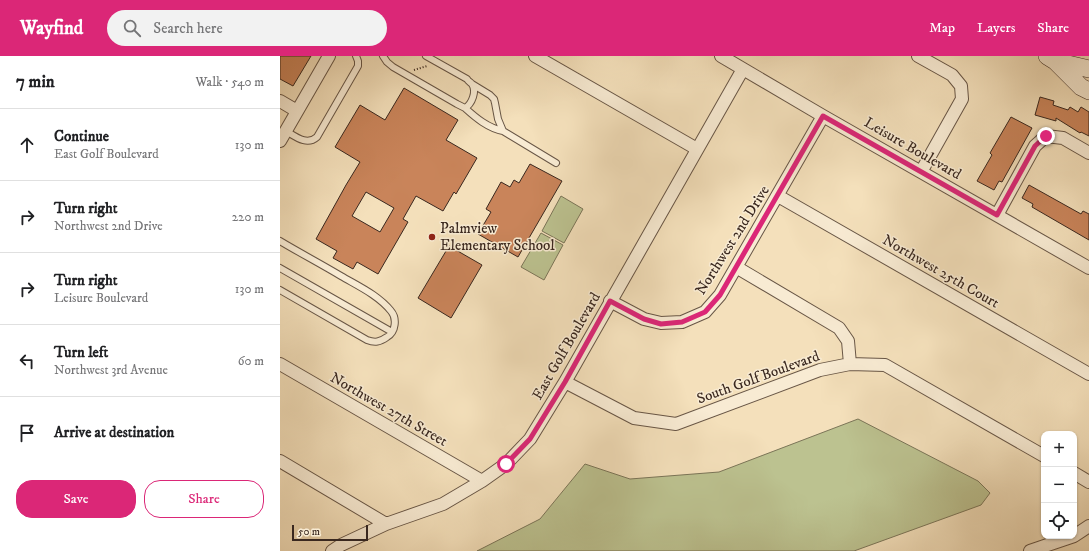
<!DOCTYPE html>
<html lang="en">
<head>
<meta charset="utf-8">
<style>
	:root { --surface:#fff; --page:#f2f2f2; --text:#202124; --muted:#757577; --line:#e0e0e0; --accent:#db2777 }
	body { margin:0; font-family:"IM FELL DW Pica",serif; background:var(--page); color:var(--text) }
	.controls { position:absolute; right:12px; bottom:12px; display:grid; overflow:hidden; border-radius:8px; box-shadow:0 1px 3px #0004 }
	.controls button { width:36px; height:36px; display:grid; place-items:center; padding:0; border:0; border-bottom:1px solid var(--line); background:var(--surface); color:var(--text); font:20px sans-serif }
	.scale { position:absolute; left:12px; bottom:10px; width:76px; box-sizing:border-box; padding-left:4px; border:2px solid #3a281f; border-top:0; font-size:11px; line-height:14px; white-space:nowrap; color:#3a281f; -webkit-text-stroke:3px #f8ebd3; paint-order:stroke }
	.stop { position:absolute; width:12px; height:12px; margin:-9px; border:3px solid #db2777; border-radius:50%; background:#fff }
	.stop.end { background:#db2777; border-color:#fff; box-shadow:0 1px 4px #0008 }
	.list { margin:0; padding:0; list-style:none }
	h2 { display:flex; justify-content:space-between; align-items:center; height:52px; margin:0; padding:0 16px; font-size:17px }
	h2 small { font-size:13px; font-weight:400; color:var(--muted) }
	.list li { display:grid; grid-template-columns:26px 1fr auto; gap:12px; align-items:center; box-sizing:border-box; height:72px; padding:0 16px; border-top:1px solid var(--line) }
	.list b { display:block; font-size:15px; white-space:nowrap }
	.list p { margin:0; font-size:13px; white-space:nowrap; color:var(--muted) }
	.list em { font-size:13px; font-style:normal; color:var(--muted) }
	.actions { display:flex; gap:8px; padding:12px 16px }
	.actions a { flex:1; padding:9px 0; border:1px solid var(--accent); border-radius:16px; text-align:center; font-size:14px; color:var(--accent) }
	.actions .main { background:var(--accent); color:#fff }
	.icon { flex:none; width:22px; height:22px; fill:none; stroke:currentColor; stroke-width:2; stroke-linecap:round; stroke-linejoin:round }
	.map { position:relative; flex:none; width:809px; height:495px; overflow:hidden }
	header { display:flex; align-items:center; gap:24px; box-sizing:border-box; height:56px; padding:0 20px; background:var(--accent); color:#fff }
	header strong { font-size:19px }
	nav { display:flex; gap:22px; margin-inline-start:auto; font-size:14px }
	.search { width:280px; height:36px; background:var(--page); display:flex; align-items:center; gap:10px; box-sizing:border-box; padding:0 14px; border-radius:22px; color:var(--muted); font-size:15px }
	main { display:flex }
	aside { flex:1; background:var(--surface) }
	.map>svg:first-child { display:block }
	.green { fill:#bcc290; stroke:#7b7558 }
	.building { fill:#c9845a; stroke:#3a281f; fill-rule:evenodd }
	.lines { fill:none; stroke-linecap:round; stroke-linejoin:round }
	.service-casing { stroke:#685646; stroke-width:8 }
	.minor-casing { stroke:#685646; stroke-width:14 }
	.secondary-casing { stroke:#3a281f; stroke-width:18 }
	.path { stroke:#3a281f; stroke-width:2; stroke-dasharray:1 2; stroke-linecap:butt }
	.service { stroke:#f8ebd3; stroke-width:6 }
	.minor { stroke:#f8ebd3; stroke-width:12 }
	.secondary { stroke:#f8ebd3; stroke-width:17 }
	.route { stroke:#db2777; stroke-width:5 }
	.poi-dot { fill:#8f2418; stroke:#f8ebd3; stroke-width:1.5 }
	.labels { text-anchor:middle; stroke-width:3; stroke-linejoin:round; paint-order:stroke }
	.street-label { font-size:15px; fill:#3a281f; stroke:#f8ebd3 }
	.poi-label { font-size:15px; fill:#3a281f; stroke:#f8ebd3; text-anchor:start }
</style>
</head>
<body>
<header>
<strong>Wayfind</strong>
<div class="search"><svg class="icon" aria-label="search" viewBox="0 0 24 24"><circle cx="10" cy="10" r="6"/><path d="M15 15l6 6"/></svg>Search here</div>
<nav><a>Map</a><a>Layers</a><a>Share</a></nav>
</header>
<main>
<aside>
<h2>7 min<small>Walk · 540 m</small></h2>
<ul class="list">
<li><svg class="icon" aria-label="ahead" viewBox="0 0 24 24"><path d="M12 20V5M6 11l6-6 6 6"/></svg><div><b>Continue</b><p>East Golf Boulevard</p></div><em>130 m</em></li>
<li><svg class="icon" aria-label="right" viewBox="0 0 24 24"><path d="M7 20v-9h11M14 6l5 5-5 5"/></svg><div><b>Turn right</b><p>Northwest 2nd Drive</p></div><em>220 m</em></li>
<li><svg class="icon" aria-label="right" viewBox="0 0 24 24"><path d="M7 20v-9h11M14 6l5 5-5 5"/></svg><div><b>Turn right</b><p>Leisure Boulevard</p></div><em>130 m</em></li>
<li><svg class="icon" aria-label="left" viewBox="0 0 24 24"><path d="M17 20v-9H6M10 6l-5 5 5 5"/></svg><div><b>Turn left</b><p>Northwest 3rd Avenue</p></div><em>60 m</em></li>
<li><svg class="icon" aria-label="arrive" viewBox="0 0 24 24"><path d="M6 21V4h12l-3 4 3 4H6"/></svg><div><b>Arrive at destination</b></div></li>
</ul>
<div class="actions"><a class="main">Save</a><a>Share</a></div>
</aside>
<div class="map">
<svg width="809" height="495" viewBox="0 0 809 495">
	<rect width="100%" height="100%" fill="#f4e0bb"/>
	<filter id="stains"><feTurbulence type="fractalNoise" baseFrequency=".005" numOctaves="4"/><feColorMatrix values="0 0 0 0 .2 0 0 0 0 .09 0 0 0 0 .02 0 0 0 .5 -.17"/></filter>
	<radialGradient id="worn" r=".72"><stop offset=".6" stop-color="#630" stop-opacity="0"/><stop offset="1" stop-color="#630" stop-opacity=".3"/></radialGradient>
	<path class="green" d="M281,140l22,13 -19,34 -22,-12z
		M261,177l22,12 -19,35 -23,-13z
		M578,363l120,62 12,12 -9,12 -127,46h-377l63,-32 45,-55 45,15 89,-7z"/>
	<path class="building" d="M0,0h31l-18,30 -13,-7z
		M124,32l54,32 -12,20 31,18 -21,36 -2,-2 -11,19 -27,-15 -13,23 5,3 -30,52 -21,-12 -4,7 -20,-11 4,-7 -21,-12 30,-54 14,-23 -25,-15 25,-42 25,15zM86,136l28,16 -14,24 -28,-16z
		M760,41l14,4 -1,4 15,5 2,-3 8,5 3,-5 8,5v24l-8,-4 -1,1 -24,-15v3l-21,-6z
		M731,61l21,11 -30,54 -3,-1 -5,9 -17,-9 15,-26 -2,-2z
		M250,108l32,17 -44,76 -40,-23 13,-22 -5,-3 15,-27 9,5 4,-7 5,3z
		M749,129l52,29 2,-3 6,3v26l-57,-33 1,-3 -11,-6z
		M169,190l33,19 -31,53 -33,-20z"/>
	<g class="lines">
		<g class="service-casing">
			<path id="service" d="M103,0l4,6 6,5 64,37 8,4c7,-4 12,-17 7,-24 -2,-2 -4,-3 -5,-5l-41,-23
				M185,52c11,10 23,20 38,23l-5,-12 -3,-16 -1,-4 -4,-4 -18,-11
				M6,75c10,6 21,15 31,6l41,-71v-5l-2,-5
				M223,75l53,32
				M0,185c20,12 41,23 61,35 17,10 37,19 50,35 6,7 5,21 -4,26 -7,5 -12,6 -20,3l-87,-50
				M0,212l112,64"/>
		</g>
		<g class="minor-casing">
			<path id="minor" d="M255,0l162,93
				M441,0l102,60 266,152
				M638,0l34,19 9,11 1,13 -41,73
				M0,45l17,10
				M0,85l49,-85
				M498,140l311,178
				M717,159l38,-69 11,-10 17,2 26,15
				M456,211l103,61 9,13 2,23
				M330,245l34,18 17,4 21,-1 23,-10 15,-17 103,-179
				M0,308l202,117
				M285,326l69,36 42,6 144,-54 30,-6 35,1 159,91
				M0,405l106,63
				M794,417l15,9
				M794,480l15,-10
				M52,495l9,-6 45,-21 57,-20 39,-23 24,-17 24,-25 35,-57 178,-313
				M750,495l44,-15"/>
		</g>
		<g class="secondary-casing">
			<path id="secondary" d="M767,0l8,5 26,26 8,4
				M775,5l34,8"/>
		</g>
		<path class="path" d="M134,14l13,-4"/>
		<use href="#service" class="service"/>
		<use href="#minor" class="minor"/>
		<use href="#secondary" class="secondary"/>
	</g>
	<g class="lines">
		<path class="route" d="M226,408l24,-25 35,-57 45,-81 34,18 17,5 21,-2 23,-10 15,-17 103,-179 174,99 38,-69 11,-10"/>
	</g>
	<circle class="poi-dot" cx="152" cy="181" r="4"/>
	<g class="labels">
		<g class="street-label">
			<text transform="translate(633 92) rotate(30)" y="5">Leisure Boulevard</text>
			<text transform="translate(452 184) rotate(-58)" y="5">Northwest 2nd Drive</text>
			<text transform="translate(661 215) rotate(30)" y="5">Northwest 25th Court</text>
			<text transform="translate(286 290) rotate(-60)" y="5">East Golf Boulevard</text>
			<text transform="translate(478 321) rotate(-20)" y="5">South Golf Boulevard</text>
			<text transform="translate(109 353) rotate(30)" y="5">Northwest 27th Street</text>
		</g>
		<g class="poi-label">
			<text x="160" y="177">Palmview<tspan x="160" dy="17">Elementary School</tspan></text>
		</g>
	</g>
	<rect width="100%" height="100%" filter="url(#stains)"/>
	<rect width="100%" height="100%" fill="url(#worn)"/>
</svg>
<div class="controls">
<button>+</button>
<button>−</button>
<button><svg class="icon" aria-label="locate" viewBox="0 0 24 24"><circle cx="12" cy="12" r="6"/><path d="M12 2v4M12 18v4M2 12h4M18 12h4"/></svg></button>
</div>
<div class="scale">50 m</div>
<div class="stop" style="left:226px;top:408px"></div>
<div class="stop end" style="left:766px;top:80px"></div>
</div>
</main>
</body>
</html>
